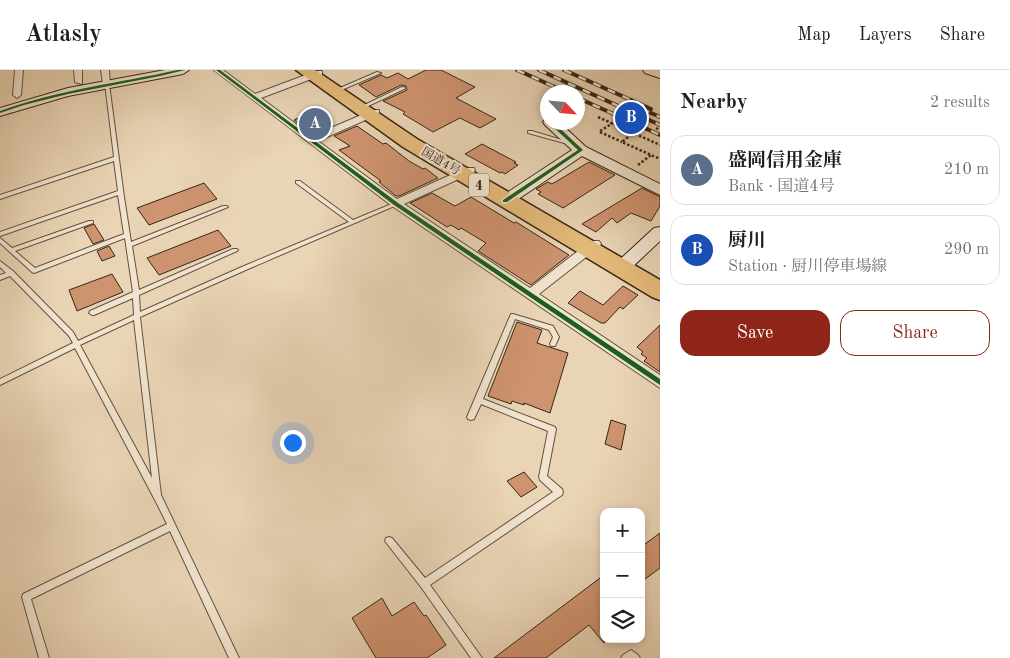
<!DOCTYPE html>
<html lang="en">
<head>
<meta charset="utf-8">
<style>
	:root { --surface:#fff; --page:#f2f2f2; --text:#202124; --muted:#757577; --line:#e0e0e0; --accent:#8f2418 }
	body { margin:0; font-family:"Old Standard TT","Noto Serif JP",serif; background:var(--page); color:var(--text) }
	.controls { position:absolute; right:15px; bottom:15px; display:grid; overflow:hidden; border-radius:10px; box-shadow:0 2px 8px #0003 }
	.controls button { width:45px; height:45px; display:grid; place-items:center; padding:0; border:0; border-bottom:1px solid var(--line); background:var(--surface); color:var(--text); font:25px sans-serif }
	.compass { position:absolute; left:540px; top:15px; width:45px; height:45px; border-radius:50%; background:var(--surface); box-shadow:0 2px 8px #0003; rotate:116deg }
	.you { position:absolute; left:292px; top:372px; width:18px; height:18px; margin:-12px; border:4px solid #fff; border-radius:50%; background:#1a73e8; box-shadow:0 0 0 8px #1a73e833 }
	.badge { display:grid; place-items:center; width:32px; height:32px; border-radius:50%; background:var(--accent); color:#fff; font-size:16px; font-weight:700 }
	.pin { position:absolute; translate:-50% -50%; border:2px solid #fff; box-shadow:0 1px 5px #0006 }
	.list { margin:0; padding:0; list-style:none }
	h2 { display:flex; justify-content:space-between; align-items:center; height:65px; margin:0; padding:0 20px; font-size:21px }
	h2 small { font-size:16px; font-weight:400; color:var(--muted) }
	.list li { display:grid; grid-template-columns:32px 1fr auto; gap:15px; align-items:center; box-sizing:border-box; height:70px; margin:0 10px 10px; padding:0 10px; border:1px solid var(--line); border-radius:15px }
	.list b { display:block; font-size:19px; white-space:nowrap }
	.list p { margin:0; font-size:16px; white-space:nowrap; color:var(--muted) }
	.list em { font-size:16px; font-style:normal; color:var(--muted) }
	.actions { display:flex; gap:10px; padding:15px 20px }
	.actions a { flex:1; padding:11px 0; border:1px solid var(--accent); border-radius:15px; text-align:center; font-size:18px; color:var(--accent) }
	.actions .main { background:var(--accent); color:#fff }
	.icon { flex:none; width:28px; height:28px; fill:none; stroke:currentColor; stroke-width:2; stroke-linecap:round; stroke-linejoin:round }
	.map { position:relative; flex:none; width:660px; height:588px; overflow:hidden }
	header { display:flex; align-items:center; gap:30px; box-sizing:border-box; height:70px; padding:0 25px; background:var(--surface); border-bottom:1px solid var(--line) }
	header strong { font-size:24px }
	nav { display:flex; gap:28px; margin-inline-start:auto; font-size:18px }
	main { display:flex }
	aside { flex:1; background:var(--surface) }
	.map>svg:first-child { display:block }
	.building { fill:#ce936f; stroke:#362715 }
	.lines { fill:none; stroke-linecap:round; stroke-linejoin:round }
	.lane-casing { stroke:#63523d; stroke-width:2 }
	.street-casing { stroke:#63523d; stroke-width:2 }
	.secondary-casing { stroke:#362715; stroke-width:2 }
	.highway-casing { stroke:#362715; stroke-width:3 }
	.path { stroke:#362715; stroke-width:2.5; stroke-dasharray:2.5 2; stroke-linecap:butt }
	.lane { fill:#f1e3cf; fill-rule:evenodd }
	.street { fill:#f1e3cf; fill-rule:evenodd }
	.secondary { fill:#f1e3cf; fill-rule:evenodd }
	.highway { fill:#e4ba7a; fill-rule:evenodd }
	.rail-casing { stroke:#362715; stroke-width:4 }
	.rail { stroke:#f1e3cf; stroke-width:2.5; stroke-dasharray:8; stroke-linecap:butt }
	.cycleway-casing { stroke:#f1e3cf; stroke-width:3 }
	.cycleway { fill:#1b5e20; fill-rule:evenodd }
	.labels { text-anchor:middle; stroke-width:4.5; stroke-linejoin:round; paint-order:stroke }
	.far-street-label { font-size:12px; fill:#362715; stroke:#f1e3cf }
	.shield { fill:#f1e3cf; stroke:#6e5f4d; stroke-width:1 }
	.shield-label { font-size:14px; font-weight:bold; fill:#362715 }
</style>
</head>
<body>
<header>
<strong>Atlasly</strong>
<nav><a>Map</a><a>Layers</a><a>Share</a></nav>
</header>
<main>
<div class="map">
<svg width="660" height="588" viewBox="0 0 660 588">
	<rect width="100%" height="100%" fill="#e9d4b5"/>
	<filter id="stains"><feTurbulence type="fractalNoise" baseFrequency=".004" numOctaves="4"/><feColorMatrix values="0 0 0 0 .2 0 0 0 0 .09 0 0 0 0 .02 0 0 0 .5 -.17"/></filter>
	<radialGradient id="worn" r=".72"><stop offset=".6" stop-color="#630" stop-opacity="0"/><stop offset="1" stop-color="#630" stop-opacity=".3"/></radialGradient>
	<path class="building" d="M426,0h15l34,17 -19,11 40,21 -16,9 -20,-10 -27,14 -30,-18 2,-2 -22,-11 24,-11 -1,-4 -5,-1 -25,12 -17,-12 22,-10 6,3 11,-5 10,6z
		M313,42l3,1 16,12 -20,9 -18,-14z
		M357,56l26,18 3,-1 23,18 14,8 2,-1 13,10 -39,18h-3l-17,-14 2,-1 -42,-31 11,-4 -16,-10z
		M482,74l34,18 -2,1 4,2 -13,9 -3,-2 -2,1 -35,-19z
		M589,92l26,13 -52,33 -25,-14 3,-2 -5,-3 12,-7 4,2z
		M204,113l13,16 -68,26 -12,-17z
		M642,118l18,9v9l-9,15 -20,-8 -14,10 -5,-5 -16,14 -14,-8z
		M432,123l23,13 16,-9 43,26 2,-1 53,33 -38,30 -53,-34 8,-8 -25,-15 -2,2 -8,-5 -4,2 -37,-24z
		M94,154l10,16 -11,4 -9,-16z
		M218,160l13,16 -72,29 -12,-17z
		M109,176l6,10 -13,5 -5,-10z
		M112,204l11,18 -46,19 -8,-21z
		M623,216l15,9 -15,14 -3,-2 -15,16h-4l-33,-20 12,-12 23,14z
		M517,252l25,8 -5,13 31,10 -18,60 -26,-10v2l-12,-4 -1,3 -23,-8z
		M660,255v47l-16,-11 3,-3 -6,-4 2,-2 -6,-5z
		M611,350l15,5 -5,25 -16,-6z
		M524,402l13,15 -16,10 -14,-16z
		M660,463v35l-19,14v-35z
		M604,505v68l-15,-18 -43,33h-52z
		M382,528l10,18 22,-14 10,14 2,-1 20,30 -19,13h-51l-24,-40z"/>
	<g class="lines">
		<g class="lane-casing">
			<path id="lane" d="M377,2l4,1 -44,19 -4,-1z
				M105,13l4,1 15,113 7,45 92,-36h4l1,1 -96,39 7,44 94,-41h4l1,1 -1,1 -98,44 1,17 104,-46 105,-44 -53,-39v-2h4l53,39 41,-17h4l1,1 -151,65 -108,48 21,178 78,163h-10l-59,-127 -139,68 18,59h-10l-17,-61 1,-3 144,-70 -11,-22 -81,-154 -75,37v-6l73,-36 -4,-7 -59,-60 -10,4v-5l6,-2 -6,-6v-6l13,10 60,61 5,9 56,-26 -1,-17 -39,17h-2l-3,-2 1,-2 43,-19 -8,-54 -91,35 -2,-1 -32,-29v-5l12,10 77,-27h4v2l-78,28 20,17 89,-34 -6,-39 -118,41v-4l118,-41 -4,-30 -114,38v-4l114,-38zM134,250l18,158 -72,-133z
				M402,17l4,1 -44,21 -4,-1z
				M528,61h4l40,12 -4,1 -40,-11z
				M511,244h2l40,12 6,11 -4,9h-4l-1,-2 3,-7 -4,-7 -34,-11 -32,80 72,28 1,2 -9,47 15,13 1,3 -1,3 -132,90 52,73h-11l-50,-71 -36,-46 1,-3 3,-1 3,1 33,40 128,-86 -13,-12 -1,-3 9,-46 -67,-27 -7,15 -3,1 -3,-1 -1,-2z
				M631,580l7,5 2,3h-19l2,-3z"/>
		</g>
		<g class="street-casing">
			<path id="street" d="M15,0h8l-2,25 -4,3 -4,-3z
				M74,0h8v14l-7,-2z
				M101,0h8l1,16 -7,-2z
				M214,0h9l32,24 61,-23h6v4l-61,23 51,38 61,-26h6v4l-61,27 79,58 69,-31h8l1,2 -1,2 -70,32 126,84 61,-47h8l2,3 -2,3 -60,47 121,81v13l-268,-182z"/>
		</g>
		<g class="secondary-casing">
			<path id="secondary" d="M165,0h24l-6,4 -115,22 -68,20v-8l68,-20z
				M643,0h17v8l-15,-5z
				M545,49h3v3h11l27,25 74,37v11l-78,-39 -71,48h-12l-2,-3 2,-3 73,-48 -27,-25 -2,-3z
				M660,157v14l-33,31 -6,2 -6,-2 -3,-4 3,-4 39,-36z"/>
		</g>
		<g class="highway-casing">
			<path id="highway" d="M296,0h19l102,69 243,141v20l-8,-3 -249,-150z"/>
		</g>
		<path class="path" d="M598,47l62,28
			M656,58l4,2
			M600,61l13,-8
			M600,62l22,10
			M628,67l-6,5 38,17
			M638,95l13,-10"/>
		<use href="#lane" class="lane"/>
		<use href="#street" class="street"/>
		<use href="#secondary" class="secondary"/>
		<use href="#highway" class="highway"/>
		<g class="rail-casing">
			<path id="rail" d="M517,0l49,22
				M539,0l121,55
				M564,0l87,39
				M578,28l82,37
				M642,39l18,8"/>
		</g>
		<use href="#rail" class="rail"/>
		<g class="cycleway-casing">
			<path id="cycleway" d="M178,0h7l-25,6 -92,18 -44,11 -24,8v-2c58,-21 118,-28 178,-41z
				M216,0h4l178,133 262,176v6l-266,-180z
				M548,52h5l30,28 -76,52h-4v-2l75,-50z"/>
		</g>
		<use href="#cycleway" class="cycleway"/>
	</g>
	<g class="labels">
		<g class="far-street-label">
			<text transform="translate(441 91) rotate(30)" y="4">国道4号</text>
		</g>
		<rect class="shield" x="469" y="103.5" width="20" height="23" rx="4"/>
		<g class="shield-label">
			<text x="479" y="120">4</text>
		</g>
	</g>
	<rect width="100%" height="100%" filter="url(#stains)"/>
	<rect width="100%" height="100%" fill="url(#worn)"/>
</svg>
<div class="controls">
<button>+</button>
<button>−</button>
<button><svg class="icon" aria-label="layers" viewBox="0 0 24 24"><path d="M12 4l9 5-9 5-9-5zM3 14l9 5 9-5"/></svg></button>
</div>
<svg class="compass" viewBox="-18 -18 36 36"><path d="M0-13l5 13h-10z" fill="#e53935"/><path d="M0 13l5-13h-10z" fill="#757577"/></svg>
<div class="you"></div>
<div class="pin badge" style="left:315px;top:54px;background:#5c6f8a">A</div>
<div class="pin badge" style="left:631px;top:48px;background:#1a4fb4">B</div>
</div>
<aside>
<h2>Nearby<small>2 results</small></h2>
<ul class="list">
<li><span class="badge" style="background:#5c6f8a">A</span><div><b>盛岡信用金庫</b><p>Bank · 国道4号</p></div><em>210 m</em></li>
<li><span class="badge" style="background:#1a4fb4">B</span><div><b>厨川</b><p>Station · 厨川停車場線</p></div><em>290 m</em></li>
</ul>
<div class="actions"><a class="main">Save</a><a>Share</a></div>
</aside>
</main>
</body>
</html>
